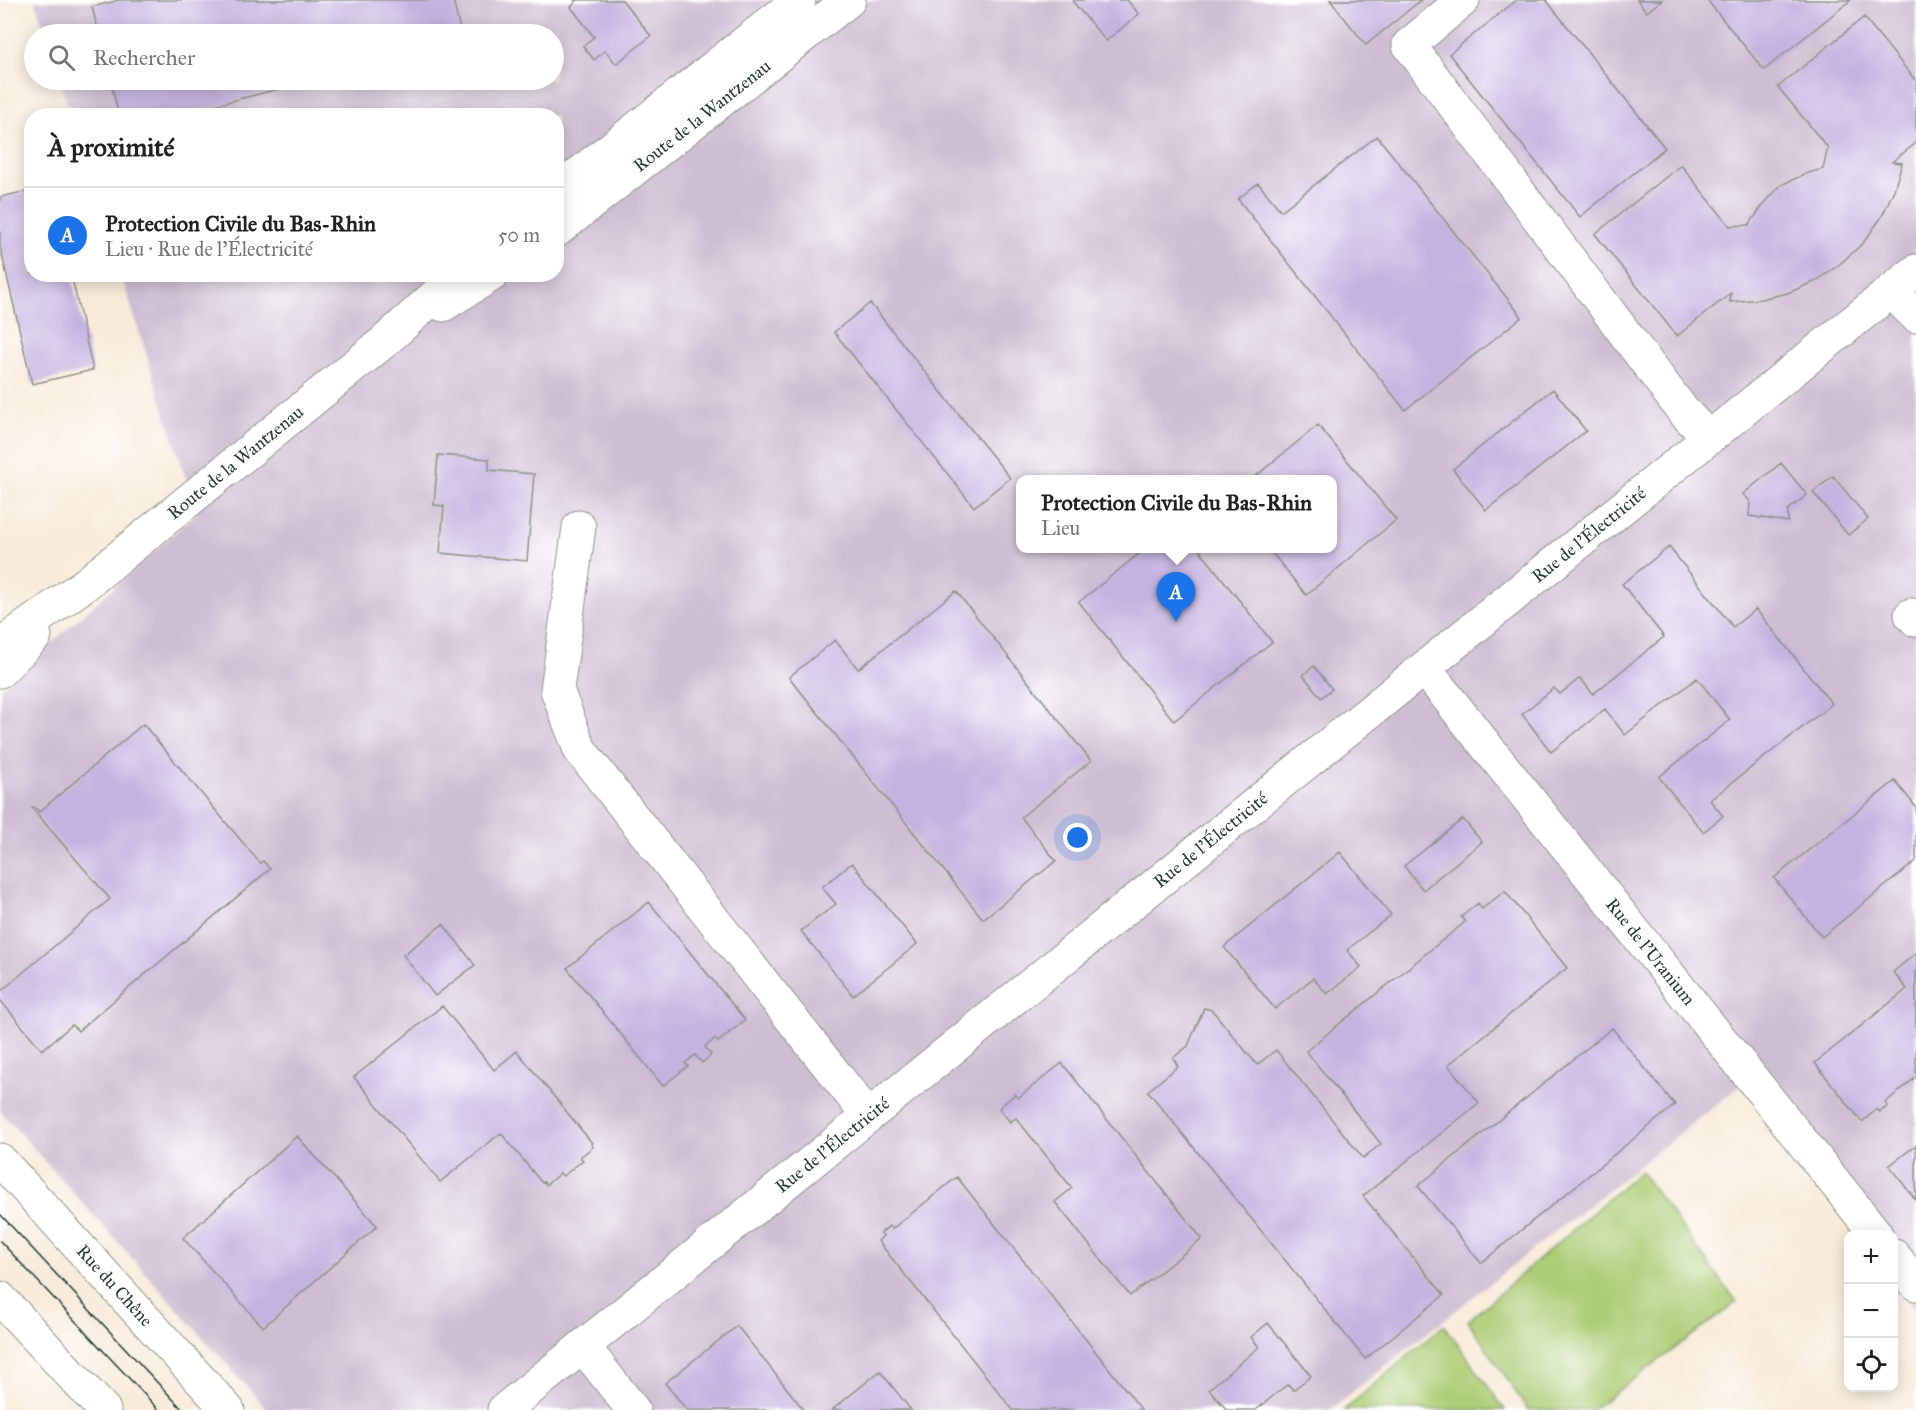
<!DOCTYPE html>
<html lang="fr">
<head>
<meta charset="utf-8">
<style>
	:root { --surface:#fff; --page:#f2f2f2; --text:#222; --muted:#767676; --line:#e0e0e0; --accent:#1a73e8 }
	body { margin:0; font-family:"IM FELL Great Primer",serif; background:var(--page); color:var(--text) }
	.controls { position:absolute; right:18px; bottom:18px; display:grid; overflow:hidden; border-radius:12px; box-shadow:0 3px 15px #0003 }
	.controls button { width:54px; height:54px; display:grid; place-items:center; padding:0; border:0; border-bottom:2px solid var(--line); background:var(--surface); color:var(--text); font:30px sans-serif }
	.you { position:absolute; left:1078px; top:838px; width:21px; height:21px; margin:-15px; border:4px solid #fff; border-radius:50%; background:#1a73e8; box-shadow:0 0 0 9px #1a73e833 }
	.badge { display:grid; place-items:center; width:39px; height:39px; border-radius:50%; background:var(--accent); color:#fff; font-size:20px; font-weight:700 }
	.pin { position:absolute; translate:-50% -50px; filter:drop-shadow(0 2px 3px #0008) }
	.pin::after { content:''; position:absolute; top:32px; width:21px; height:18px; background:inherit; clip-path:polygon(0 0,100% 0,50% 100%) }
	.popup { position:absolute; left:1016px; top:475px; width:321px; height:78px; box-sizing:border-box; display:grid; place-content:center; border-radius:12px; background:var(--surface); filter:drop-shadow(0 2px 4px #0005); font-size:20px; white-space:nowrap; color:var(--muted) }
	.popup b { font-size:22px; color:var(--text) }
	.popup::after { content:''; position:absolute; left:50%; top:100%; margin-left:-12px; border:12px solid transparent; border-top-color:var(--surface) }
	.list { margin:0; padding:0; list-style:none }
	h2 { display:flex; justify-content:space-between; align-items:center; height:78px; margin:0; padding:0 24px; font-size:26px }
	h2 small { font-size:20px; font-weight:400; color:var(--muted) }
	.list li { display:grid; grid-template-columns:39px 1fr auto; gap:18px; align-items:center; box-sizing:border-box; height:96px; padding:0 24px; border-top:2px solid var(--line) }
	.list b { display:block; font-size:22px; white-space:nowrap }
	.list p { margin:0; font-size:20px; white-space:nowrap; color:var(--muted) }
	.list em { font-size:20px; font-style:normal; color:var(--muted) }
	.icon { flex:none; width:33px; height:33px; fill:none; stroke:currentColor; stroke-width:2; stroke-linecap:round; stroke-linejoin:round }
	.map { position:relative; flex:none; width:1916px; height:1410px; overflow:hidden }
	.search { position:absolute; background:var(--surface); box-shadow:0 3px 15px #0003; left:24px; top:24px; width:540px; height:66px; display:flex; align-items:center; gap:15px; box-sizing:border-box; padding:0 21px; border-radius:33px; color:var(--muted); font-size:22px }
	.panel { position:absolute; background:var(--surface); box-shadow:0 3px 15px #0003; left:24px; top:108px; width:540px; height:174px; border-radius:24px }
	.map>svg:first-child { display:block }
	.industrial { fill:#cdbed2; fill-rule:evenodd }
	.green { fill:#adce77; stroke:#668656; stroke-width:1.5 }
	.building { fill:#c5b3df }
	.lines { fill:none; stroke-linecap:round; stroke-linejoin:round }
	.minor-casing { stroke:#8c9486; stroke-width:35 }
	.major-casing { stroke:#8c9486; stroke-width:35 }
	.minor { stroke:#fff; stroke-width:33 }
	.major { stroke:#fff; stroke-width:33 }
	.tram { stroke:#1f3d34; stroke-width:1.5 }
	.labels { text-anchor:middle; stroke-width:4.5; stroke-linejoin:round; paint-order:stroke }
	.street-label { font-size:18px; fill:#1f3d34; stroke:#fff }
</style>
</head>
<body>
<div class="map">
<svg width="1916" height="1410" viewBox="0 0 1916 1410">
	<rect width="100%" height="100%" fill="#fff"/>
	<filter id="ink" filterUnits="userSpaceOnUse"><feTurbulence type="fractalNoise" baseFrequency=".0167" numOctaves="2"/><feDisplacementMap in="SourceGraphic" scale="12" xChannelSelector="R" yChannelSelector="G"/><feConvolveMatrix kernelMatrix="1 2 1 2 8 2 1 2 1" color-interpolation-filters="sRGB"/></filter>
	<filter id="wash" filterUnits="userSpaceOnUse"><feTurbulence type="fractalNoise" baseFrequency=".008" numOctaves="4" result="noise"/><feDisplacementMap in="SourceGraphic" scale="24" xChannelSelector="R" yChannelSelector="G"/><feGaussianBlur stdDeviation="1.35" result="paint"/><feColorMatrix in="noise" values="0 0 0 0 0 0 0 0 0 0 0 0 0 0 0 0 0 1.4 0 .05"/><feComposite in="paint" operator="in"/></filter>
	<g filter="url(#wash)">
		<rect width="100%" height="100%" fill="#f8ebd9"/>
		<path class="industrial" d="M1916,0v1312l-22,-29v-49h-38l-115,-149 -411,325h-1062l-268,-299v-422l197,-176 -76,-238 435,-1v-158l-485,-1 -11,-35h494v-46h-508l-11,-33zM1020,480h312v68h-312z"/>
		<path class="green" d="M1640,1171l97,131 -145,108h-64l-60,-89z
			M1444,1325l61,85h-161z"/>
		<g id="blocks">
			<path class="building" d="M119,0h334l8,34h-362l-7,-27z
				M574,0h48l29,36 -35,28 -11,-14 -11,10 -11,-14 11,-9 -23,-30 5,-5z
				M1075,0h52l12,14 -33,27 -33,-39z
				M1330,0h91l-55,45z
				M1517,0h29l119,148 -85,69 -131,-163z
				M1637,0h25l-15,12z
				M1707,0h144l-87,70z
				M1864,17l52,64v62l-24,19 10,1 -8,27 -13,28 -18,25 -23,21 -24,17 -28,12 -27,6 -31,3 1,-9 -54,43 -82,-102 86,-69 49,61 19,-1 14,-20 18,-20 24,-11 18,-5 5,-21 -50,-61z
				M110,80h205l-144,36h-52z
				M1377,136l145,181 -117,93 -167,-211 20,-16 23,28z
				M32,190v84h39l22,96 -61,14 -32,-138v-49z
				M870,303l140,175 -36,29 -140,-175z
				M1553,389l33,42 -100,79 -33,-41z
				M1318,425l78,95 -90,75 -38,-47h64v-68h-81z
				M438,455l51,4v11l45,4 -7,87 -87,-8 4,-47 -10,-1z
				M1781,463l26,32 -19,15v12l-39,-6 1,-15 -7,-7z
				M1833,476l35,43 -20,16 -35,-43z
				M1669,547l64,80 23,-18 76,95 -122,96 13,16 -20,16 -44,-55 71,-57 -33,-42 -72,57 -20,-26 -54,43 -29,-38 32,-26 6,6 20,-16 13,16 71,-57 -42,-53z
				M1146,548h52l74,94 -98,79 -95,-119z
				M956,591l135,170 -70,56 35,44 -73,58 -194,-242 46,-37 23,29z
				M1314,666l18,23 -11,9 -18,-23z
				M143,724l117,139 3,-2 7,8 -192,162 -6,-6 -30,25 -42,-50v-8l110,-93 -78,-91 2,-1 5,5z
				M1895,781l21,26v54l-94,76 -48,-59z
				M1463,819l19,23 -59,48 -19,-24z
				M1340,852l51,63 -44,35 14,17 -34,27 -14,-16 -38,31 -51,-62z
				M852,863l65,81 -64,52 -52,-65 35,-27 -14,-17z
				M1505,891l62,77 -119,97 31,38 -116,93 81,99 -79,64 -217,-268 30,-25 -5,-8 15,-12 16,-38 8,2 45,55 19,-15 87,108 18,-14 -75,-93 159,-129 -4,-5 17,-14 4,6z
				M649,902l96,118 -27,22 -3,-3 -10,8 6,8 -9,8 -7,-8 -10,8 3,3 -25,20 -96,-118z
				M443,924l32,41 -40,31 -32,-41z
				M1916,953v124l-31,26 3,3 -8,6 -3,-3 -15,13 -47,-59 92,-74 -14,-17z
				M442,1006l52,64 23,-19 75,92 -1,1 2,3 -13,10 3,3 -20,16 -3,-3 -14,12 -2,-3 -2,1 -41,-50 -61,49 -86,-105z
				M1612,1028l63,77 -194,158 -63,-77z
				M1062,1063l140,176 -72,57 -75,-94 17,-14 -56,-70 -6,4 -11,-14 16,-14 3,4z
				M297,1136l80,90 -114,101 -80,-89z
				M1916,1145v55l-27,-34z
				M957,1177l184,232 -1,1h-127l-135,-169 5,-5 -2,-3 8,-7 3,3z
				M1268,1323l43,53 -18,14 -5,-6 -32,26h-29l-18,-21 50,-42 -8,-10z
				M737,1326l67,84h-117l-22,-27z
				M880,1371l31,39h-79z"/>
		</g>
	</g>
	<g filter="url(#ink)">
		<use href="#blocks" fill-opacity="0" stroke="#8c9486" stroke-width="1.5"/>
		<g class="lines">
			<g class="minor-casing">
				<g id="minor">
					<path d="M1463,0l-54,45 274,366 26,27"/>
					<path d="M1891,291l25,25"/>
					<path d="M579,527l-22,163 23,60 288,366"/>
					<path d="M1911,615l5,5"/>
					<path id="s1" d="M1424,668l452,566"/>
					<path id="s2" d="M0,1160l228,250"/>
					<path d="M1894,1256l22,28"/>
					<path d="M0,1298l104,112"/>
					<path d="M583,1346l50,64"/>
					<path id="s3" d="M504,1410l1412,-1139"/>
				</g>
			</g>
			<g class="major-casing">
				<g id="major">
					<path d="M556,192l243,-192"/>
					<path id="s4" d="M556,231l293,-231"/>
					<path d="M443,305l50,-31"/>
					<path id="s5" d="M0,645l87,-62 298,-242 74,-67"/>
					<path d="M0,671l35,-35"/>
				</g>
			</g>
			<use href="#minor" class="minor"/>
			<use href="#major" class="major"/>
			<path class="tram" d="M0,1214l183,196
				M0,1241l159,169"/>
		</g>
	</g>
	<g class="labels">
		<g class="street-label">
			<text dy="6" stroke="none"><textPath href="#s4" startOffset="186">Route de la Wantzenau</textPath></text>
			<text dy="6" stroke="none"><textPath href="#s5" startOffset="298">Route de la Wantzenau</textPath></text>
			<text dy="6" stroke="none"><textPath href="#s3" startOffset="1394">Rue de l'Électricité</textPath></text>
			<text dy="6" stroke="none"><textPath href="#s3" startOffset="908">Rue de l'Électricité</textPath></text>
			<text dy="6" stroke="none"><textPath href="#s1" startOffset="363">Rue de l'Uranium</textPath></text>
			<text dy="6" stroke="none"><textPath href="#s3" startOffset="422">Rue de l'Électricité</textPath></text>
			<text dy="6" stroke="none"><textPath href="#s2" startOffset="170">Rue du Chêne</textPath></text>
		</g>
	</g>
</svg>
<div class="controls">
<button>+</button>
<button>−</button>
<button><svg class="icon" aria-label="locate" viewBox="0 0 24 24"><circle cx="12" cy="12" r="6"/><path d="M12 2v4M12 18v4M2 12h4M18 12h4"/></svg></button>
</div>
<div class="you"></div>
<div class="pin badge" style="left:1176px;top:622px">A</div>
<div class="popup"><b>Protection Civile du Bas-Rhin</b>Lieu</div>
<div class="search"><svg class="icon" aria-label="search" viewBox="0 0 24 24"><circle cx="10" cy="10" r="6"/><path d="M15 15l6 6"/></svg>Rechercher</div>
<section class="panel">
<h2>À proximité<small></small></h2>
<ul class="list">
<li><span class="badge">A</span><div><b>Protection Civile du Bas-Rhin</b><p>Lieu · Rue de l'Électricité</p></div><em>50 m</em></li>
</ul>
</section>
</div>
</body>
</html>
